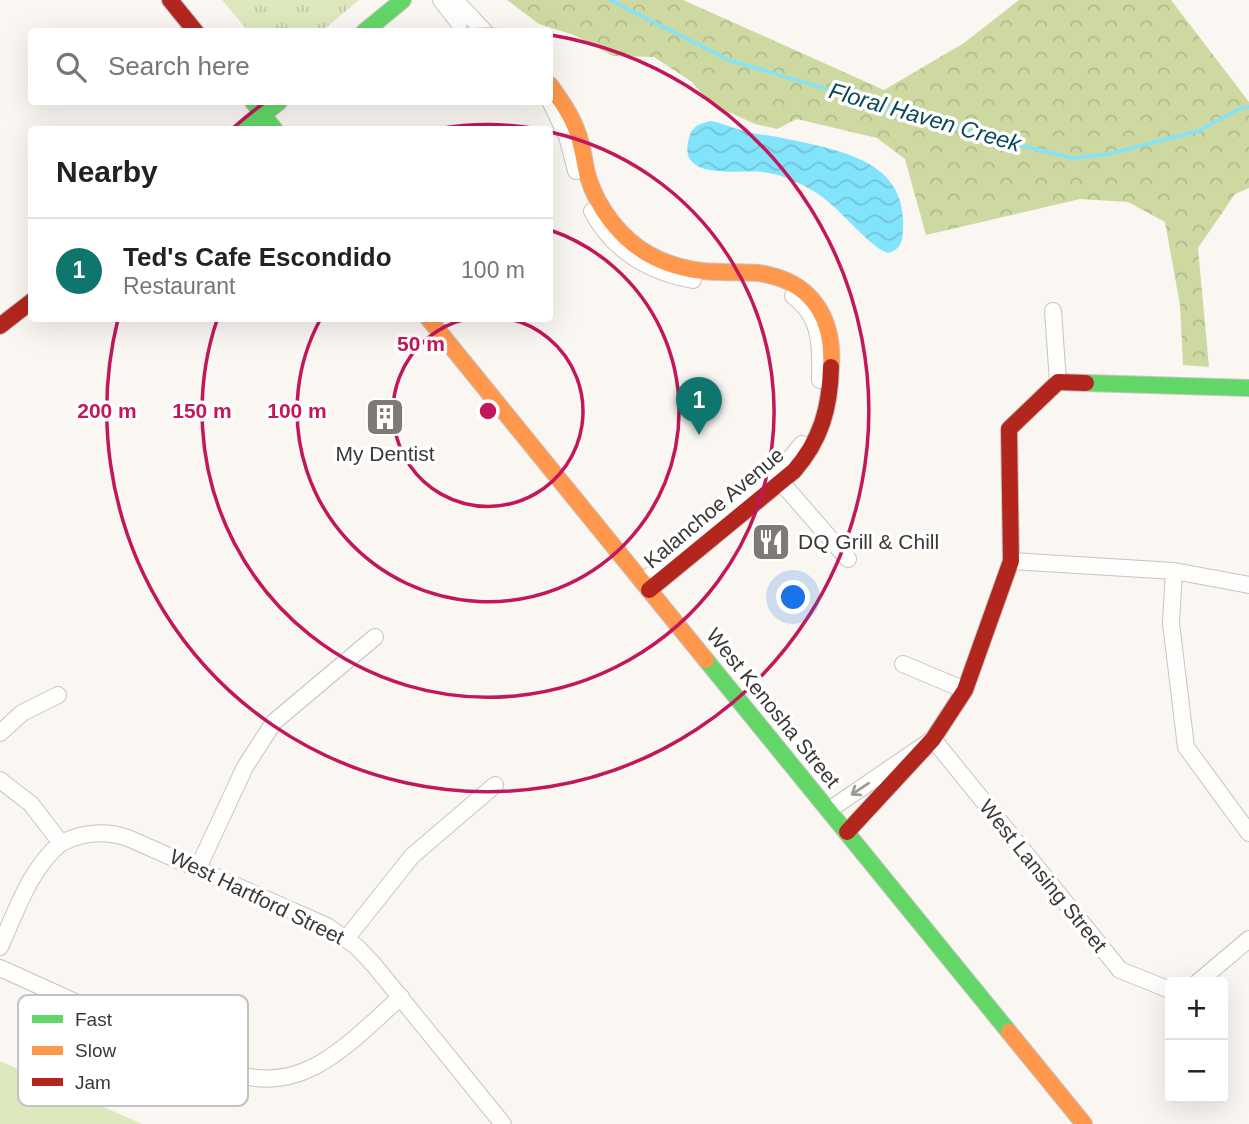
<!DOCTYPE html>
<html lang="en">
<head>
<meta charset="utf-8">
<style>
	:root { --surface:#fff; --page:#f2f2f2; --text:#222; --muted:#767676; --line:#e0e0e0; --accent:#0f766e }
	body { margin:0; font-family:Arial,sans-serif; background:var(--page); color:var(--text) }
	.controls { position:absolute; right:21px; bottom:21px; display:grid; overflow:hidden; border-radius:7px; box-shadow:0 7px 28px #0002 }
	.controls button { width:63px; height:63px; display:grid; place-items:center; padding:0; border:0; border-bottom:2px solid var(--line); background:var(--surface); color:var(--text); font:35px sans-serif }
	.you { position:absolute; left:794px; top:598px; width:24px; height:24px; margin:-18px; border:5px solid #fff; border-radius:50%; background:#1a73e8; box-shadow:0 0 0 10px #1a73e833 }
	.badge { display:grid; place-items:center; width:46px; height:46px; border-radius:50%; background:var(--accent); color:#fff; font-size:23px; font-weight:700 }
	.pin { position:absolute; translate:-50% -58px; filter:drop-shadow(0 2px 4px #0008) }
	.pin::after { content:''; position:absolute; top:37px; width:24px; height:21px; background:inherit; clip-path:polygon(0 0,100% 0,50% 100%) }
	.list { margin:0; padding:0; list-style:none }
	h2 { display:flex; justify-content:space-between; align-items:center; height:91px; margin:0; padding:0 28px; font-size:30px }
	h2 small { font-size:23px; font-weight:400; color:var(--muted) }
	.list li { display:grid; grid-template-columns:46px 1fr auto; gap:21px; align-items:center; box-sizing:border-box; height:105px; padding:0 28px; border-top:2px solid var(--line) }
	.list b { display:block; font-size:26px; white-space:nowrap }
	.list p { margin:0; font-size:23px; white-space:nowrap; color:var(--muted) }
	.list em { font-size:23px; font-style:normal; color:var(--muted) }
	.icon { flex:none; width:38px; height:38px; fill:none; stroke:currentColor; stroke-width:2; stroke-linecap:round; stroke-linejoin:round }
	.map { position:relative; flex:none; width:1249px; height:1124px; overflow:hidden }
	.search { position:absolute; background:var(--surface); box-shadow:0 7px 28px #0002; left:28px; top:28px; width:525px; height:77px; display:flex; align-items:center; gap:18px; box-sizing:border-box; padding:0 24px; border-radius:7px; color:var(--muted); font-size:26px }
	.panel { position:absolute; background:var(--surface); box-shadow:0 7px 28px #0002; left:28px; top:126px; width:525px; height:196px; border-radius:7px }
	.map>svg:first-child { display:block }
	.grass { fill:url(#grass-tufts) }
	.forest { fill:url(#forest-crowns) }
	.park { fill:#dee8bd }
	.water { fill:url(#water-waves) }
	.lines { fill:none; stroke-linecap:round; stroke-linejoin:round }
	.stream { stroke:#82e4fb; stroke-width:3.5 }
	.street-casing { stroke:#c7c4c1; stroke-width:18 }
	.fast-casing { stroke:#c7c4c1; stroke-width:18 }
	.slow-casing { stroke:#c7c4c1; stroke-width:18 }
	.jam-casing { stroke:#c7c4c1; stroke-width:18 }
	.street { stroke:#fefefd; stroke-width:16 }
	.fast { stroke:#63d668; stroke-width:16 }
	.slow { stroke:#ff974d; stroke-width:16 }
	.jam { stroke:#b3261e; stroke-width:16 }
	.oneway { stroke:#9d9b9a }
	.ring { fill:none; stroke:#c2185b; stroke-width:3.5 }
	.labels { text-anchor:middle; stroke-width:7; stroke-linejoin:round; paint-order:stroke }
	.poi-label { font-size:21px; fill:#3c3836; stroke:#fff }
	.street-label { font-size:21px; fill:#3c3836; stroke:#fff }
	.water-label { font-size:23px; font-style:italic; fill:#0a4a58; stroke:#fff }
	.key { fill:#fff; stroke:#c4c3c3; stroke-width:2 }
	.key-label { font-size:19px; fill:#3c3836 }
	.centre { fill:#c2185b; stroke:#fff; stroke-width:3.5 }
	.ring-label { font-size:21px; text-anchor:middle; font-weight:bold; fill:#c2185b; stroke:#fff; stroke-width:7; stroke-linejoin:round; paint-order:stroke }
</style>
</head>
<body>
<div class="map">
<svg width="1249" height="1124" viewBox="0 0 1249 1124">
	<defs>
		<pattern id="grass-tufts" width="24" height="20" patternUnits="userSpaceOnUse" patternTransform="scale(1.75)"><rect width="24" height="20" fill="#dee8bd"/><path d="M3 7l-1-3M5 7V3M7 7l1-3M15 17l-1-3M17 17v-4M19 17l1-3" fill="none" stroke="#bfc8a3"/></pattern>
		<pattern id="forest-crowns" width="20" height="18" patternUnits="userSpaceOnUse" patternTransform="scale(1.75)"><rect width="20" height="18" fill="#cdd9a1"/><path d="M2 6a3 3 0 1 1 6 0M12 15a3 3 0 1 1 6 0" fill="none" stroke="#b1bb8b"/></pattern>
		<pattern id="water-waves" width="16" height="10" patternUnits="userSpaceOnUse" patternTransform="scale(1.75)"><rect width="16" height="10" fill="#82e4fb"/><path d="M0 5q4-4 8 0t8 0" fill="none" stroke="#71c4d8"/></pattern>
	</defs>
	<rect width="100%" height="100%" fill="#faf6f2"/>
	<path class="grass" d="M222,0h137l-37,31 -73,1z"/>
	<path class="forest" d="M507,0h176l201,90 80,-47 55,-43h152l78,102v86l-14,6 -37,54 11,119 -26,-2 -3,-60 -15,-83 -37,-20 -48,-3 -154,36 -21,-76 -28,-21 -80,-19 -20,10 -22,-5 -44,-20 -19,-22 -38,-25 -41,-1 -39,-21 -35,-11z"/>
	<path class="park" d="M0,1061l142,63h-142z"/>
	<path class="water" d="M711,121c15,3 31,11 46,13 20,2 39,7 58,11 47,11 91,27 88,83 0,12 -2,22 -15,25l-7,-3c-26,-18 -44,-47 -73,-62 -14,-8 -29,-14 -45,-16 -23,-3 -90,11 -73,-37 3,-10 12,-12 21,-14z"/>
	<g class="lines">
		<path class="stream" d="M610,0l119,60 273,81 70,17 37,-4 89,-23 43,-23 8,-1"/>
		<g class="street-casing">
			<path id="street" d="M441,0l18,23
				M455,0l30,32
				M550,101l17,35 9,35
				M592,211c21,40 58,61 101,69
				M793,296c29,21 28,52 27,84
				M1053,311l5,71
				M774,474l74,85
				M1011,561l163,10 75,14
				M1174,571l-3,52 15,124 63,86
				M645,580l142,-118 15,-18
				M903,664l62,26
				M0,733l22,-20 36,-18
				M0,780l31,24 30,39c22,-11 44,-13 67,-5l199,88 30,21 17,18 129,159
				M829,810l104,-71 187,231 50,20
				M198,868l47,-101 29,-45 101,-85
				M346,939l66,-83 83,-71
				M0,947c16,-35 30,-79 61,-104
				M0,968l232,105c74,24 118,-32 169,-76
				M1198,982l51,-43"/>
		</g>
		<g class="fast-casing">
			<path id="fast" d="M364,32l39,-32
				M253,102l22,28
				M244,130l35,-28
				M1086,383l163,5
				M706,660l303,372"/>
		</g>
		<g class="slow-casing">
			<path id="slow" d="M550,85c10,14 21,29 27,46 6,15 7,31 11,46 10,32 33,62 62,78 22,12 47,17 72,17 15,1 32,-1 47,3 47,11 65,48 62,92
				M428,318l278,342
				M1009,1032l75,92"/>
		</g>
		<g class="jam-casing">
			<path id="jam" d="M170,0l26,32
				M0,326l32,-25
				M649,590l145,-119c27,-31 36,-63 37,-104
				M847,832l86,-93 32,-49 46,-129 -2,-132 49,-47 28,1"/>
		</g>
		<use href="#street" class="street"/>
		<use href="#fast" class="fast"/>
		<use href="#slow" class="slow"/>
		<use href="#jam" class="jam"/>
	</g>
	<defs><path id="oneway-shaft" d="M-6 0H5M1.5-3L5.5 0L1.5 3" fill="none" stroke-width="1.6" stroke-linecap="round" stroke-linejoin="round" transform="scale(1.75)"/></defs>
	<use class="oneway" href="#oneway-shaft" transform="translate(860 789) rotate(146)"/>
	<g class="ring">
		<path d="M510 319A95 95 0 1 1 466 319"/>
		<path d="M550 230A191 191 0 1 1 320 320"/>
		<path d="M438 129A286 286 0 0 1 538 129M550 132A286 286 0 1 1 217 320"/>
		<path d="M233 128A381 381 0 0 1 264 103M455 31A381 381 0 0 1 521 31M551 35A381 381 0 1 1 118 319"/>
	</g>
	<defs>
		<g id="building-square" transform="scale(2.0125)"><rect x="-9" y="-9" width="18" height="18" rx="4" fill="#7e7a78" stroke="#fff"/><path d="M-4-6H4V6H1V3H-1V6H-4ZM-2.5-4.3h1.7v1.8h-1.7ZM.8-4.3h1.7v1.8H.8ZM-2.5-1h1.7V.8h-1.7ZM.8-1h1.7V.8H.8Z" fill="#fff"/></g>
		<g id="restaurant-square" transform="scale(2.0125)"><rect x="-9" y="-9" width="18" height="18" rx="4" fill="#7e7a78" stroke="#fff"/><path d="M-5-6h1v4h1v-4h1v4h1v-4h1v5L-1.5 .5V6h-2V.5L-5-1ZM5-6V6H3V1.5H1.5Q1.5-4 5-6Z" fill="#fff"/></g>
	</defs>
	<g fill-rule="evenodd">
		<use href="#building-square" x="385" y="417"/>
		<use href="#restaurant-square" x="771" y="542"/>
	</g>
	<g class="labels">
		<g class="poi-label">
			<text x="385" y="461">My Dentist</text>
			<text x="798" y="549" text-anchor="start">DQ Grill &amp; Chill</text>
		</g>
		<g class="street-label">
			<text transform="translate(714 508) rotate(-40)" y="7">Kalanchoe Avenue</text>
			<text transform="translate(773 708) rotate(51)" y="7">West Kenosha Street</text>
			<text transform="translate(1043 876) rotate(51)" y="7">West Lansing Street</text>
			<text transform="translate(257 897) rotate(26)" y="7">West Hartford Street</text>
		</g>
		<g class="water-label">
			<text transform="translate(925 117) rotate(16)" y="8">Floral Haven Creek</text>
		</g>
	</g>
	<rect x="18" y="995" width="230" height="111" rx="10" class="key"/>
	<rect x="32" y="1015" width="31" height="8" fill="#63d668"/>
	<rect x="32" y="1046" width="31" height="9" fill="#ff974d"/>
	<rect x="32" y="1078" width="31" height="8" fill="#b3261e"/>
	<g class="key-label">
		<text x="75" y="1026">Fast</text>
		<text x="75" y="1057">Slow</text>
		<text x="75" y="1089">Jam</text>
	</g>
	<circle cx="488" cy="411" r="10" class="centre"/>
	<g class="ring-label">
		<text x="421" y="351">50 m</text>
		<text x="297" y="418">100 m</text>
		<text x="107" y="418">200 m</text>
		<text x="202" y="418">150 m</text>
	</g>
</svg>
<div class="controls">
<button>+</button>
<button>−</button>
</div>
<div class="you"></div>
<div class="pin badge" style="left:699px;top:435px">1</div>
<div class="search"><svg class="icon" aria-label="search" viewBox="0 0 24 24"><circle cx="10" cy="10" r="6"/><path d="M15 15l6 6"/></svg>Search here</div>
<section class="panel">
<h2>Nearby<small></small></h2>
<ul class="list">
<li><span class="badge">1</span><div><b>Ted's Cafe Escondido</b><p>Restaurant</p></div><em>100 m</em></li>
</ul>
</section>
</div>
</body>
</html>
